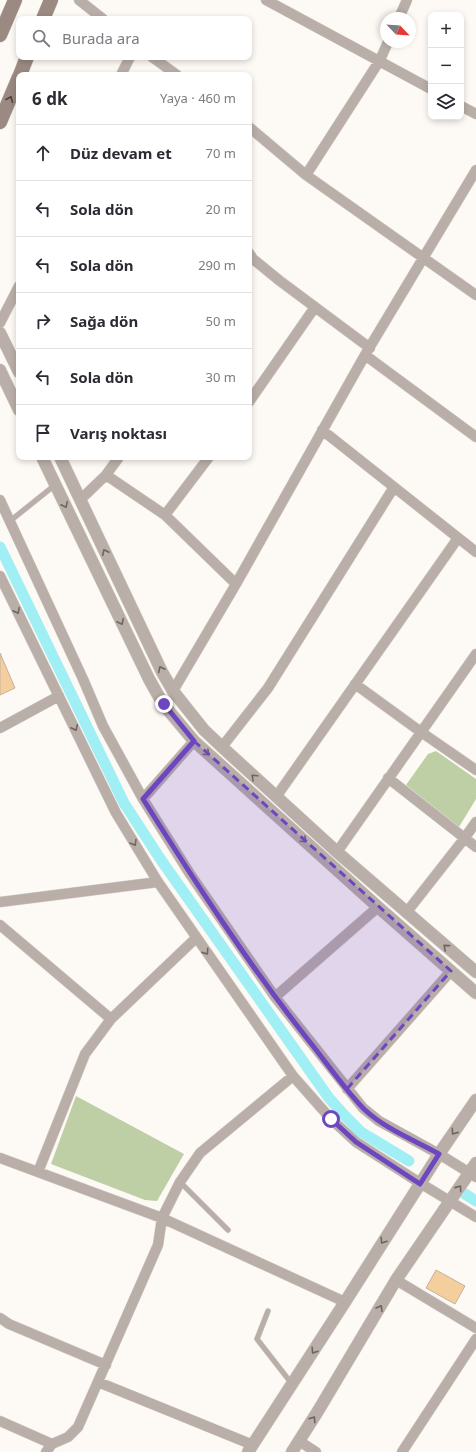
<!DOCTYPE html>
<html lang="tr">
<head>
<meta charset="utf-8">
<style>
	:root { --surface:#fff; --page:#f7f7f7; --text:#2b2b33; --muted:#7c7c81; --line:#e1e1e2 }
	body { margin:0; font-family:"Noto Sans",sans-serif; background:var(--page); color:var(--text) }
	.controls { position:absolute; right:12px; top:12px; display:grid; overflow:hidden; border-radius:8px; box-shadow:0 2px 6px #0003 }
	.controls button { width:36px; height:36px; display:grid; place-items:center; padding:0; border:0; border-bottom:1px solid var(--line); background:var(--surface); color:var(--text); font:20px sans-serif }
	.compass { position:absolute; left:380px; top:12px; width:36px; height:36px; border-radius:50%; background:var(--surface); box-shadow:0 2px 6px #0003; rotate:115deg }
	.stop { position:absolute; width:12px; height:12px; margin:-9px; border:3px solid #6d47bf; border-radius:50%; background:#fff }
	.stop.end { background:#6d47bf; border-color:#fff; box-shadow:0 1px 4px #0008 }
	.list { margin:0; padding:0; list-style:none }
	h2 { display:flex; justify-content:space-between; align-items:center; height:52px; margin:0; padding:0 16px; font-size:17px }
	h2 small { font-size:13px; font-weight:400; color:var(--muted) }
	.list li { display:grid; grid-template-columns:26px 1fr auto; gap:12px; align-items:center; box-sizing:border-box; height:56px; padding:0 16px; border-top:1px solid var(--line) }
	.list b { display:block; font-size:15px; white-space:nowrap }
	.list em { font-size:13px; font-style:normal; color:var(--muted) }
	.icon { flex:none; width:22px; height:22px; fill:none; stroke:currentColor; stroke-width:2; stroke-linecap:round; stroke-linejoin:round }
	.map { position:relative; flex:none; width:476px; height:1452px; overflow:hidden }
	.search { position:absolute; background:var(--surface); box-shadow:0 2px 6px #0003; left:16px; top:16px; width:236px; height:44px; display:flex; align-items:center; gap:10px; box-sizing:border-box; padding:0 14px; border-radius:8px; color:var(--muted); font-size:15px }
	.panel { position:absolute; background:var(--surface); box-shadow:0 2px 6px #0003; left:16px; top:72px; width:236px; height:388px; border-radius:8px }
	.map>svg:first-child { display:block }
	.green { fill:#becfa5 }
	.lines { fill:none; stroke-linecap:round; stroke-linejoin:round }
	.canal { stroke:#a0eff4; stroke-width:11 }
	.building { fill:#f4ce9c; stroke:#c3b29e }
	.service-casing { stroke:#d7d3cf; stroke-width:6 }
	.minor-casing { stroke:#d7d3cf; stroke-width:11 }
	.tertiary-casing { stroke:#d7d3cf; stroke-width:13 }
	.secondary-casing { stroke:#d7d3cf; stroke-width:15 }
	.service { stroke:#baafa8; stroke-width:5 }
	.minor { stroke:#baafa8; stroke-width:10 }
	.tertiary { stroke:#baafa8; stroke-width:12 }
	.secondary { stroke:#9a8a81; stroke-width:14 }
	.oneway { stroke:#4f453d }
	.oneway2 { stroke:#6e665f }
	.route { stroke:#6d47bf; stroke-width:5 }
	.marked { fill:#6d47bf; fill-opacity:0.2; stroke:#6d47bf; stroke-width:3; stroke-dasharray:8 5; stroke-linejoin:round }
</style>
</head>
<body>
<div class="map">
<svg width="476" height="1452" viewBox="0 0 476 1452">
	<rect width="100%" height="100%" fill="#fdf9f5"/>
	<path class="green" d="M436,751l40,28v20l-17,28 -53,-42 22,-31z
		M76,1096l108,58 -27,47 -12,-1 -94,-36z"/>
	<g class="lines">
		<path class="canal" d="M0,547l124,256 37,57 168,238 15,17 17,17 48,29
			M465,1194l11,7"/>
	</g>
	<path class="building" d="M0,653l15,35 -15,7z
		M436,1270l29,16 -10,18 -29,-16z"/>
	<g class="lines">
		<g class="service-casing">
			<path id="service" d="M10,521l45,-36
				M180,1182l48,48
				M268,1311l-11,28 35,45"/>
		</g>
		<g class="minor-casing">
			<path id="minor" d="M79,0l24,19
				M266,0l165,89
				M399,18l8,-18
				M152,57l25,18
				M121,75l9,-18
				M461,106l15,8
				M249,127l57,48 170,120
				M306,175l74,-115 8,-18
				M249,253l4,6 27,22 90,67
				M0,323l19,-37
				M365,355l111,82
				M249,402l66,-95
				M322,430l154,122
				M106,475l59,40 71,69
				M0,500l83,179 20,47 40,73 47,75 85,123 88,111 16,13 60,33 37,23
				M80,500l26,-25 13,-18
				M165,515l44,-58
				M0,576l116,237 42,69 135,194 38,43 25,23 64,41 56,34
				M355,684l66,48 55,38
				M173,691l63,-107 129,-229 111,-185
				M0,728l59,-32
				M222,747l46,-59 126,-201
				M388,778l88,69
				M276,797l182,-259
				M143,799l51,-58
				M337,852l139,-198
				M0,902l158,-20
				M406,913l58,-74 12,-17
				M0,925l111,94
				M275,997l103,-90
				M347,1089l104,-118
				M0,1158l162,60 183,84
				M38,1172l47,-118 26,-35 85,-81
				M396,1280l80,48
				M0,1318l9,6 97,41
				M98,1382l155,63
				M0,1421l52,23
				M299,1441l17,11
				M46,1452l6,-8 16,-7 10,-10 80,-182 4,-27 18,-36 20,-29 93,-77
				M402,1452l74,-113"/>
		</g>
		<g class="tertiary-casing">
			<path id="tertiary" d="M0,333l19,39
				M0,370l19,40
				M42,457l107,222 14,25 31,37 184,166 98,86
				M60,457l102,215 11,19 31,39 18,17 115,105 139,120
				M248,1452l97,-150 94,-148 37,-54
				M292,1452l26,-41 78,-131 80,-117"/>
		</g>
		<g class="secondary-casing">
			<path id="secondary" d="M43,19l8,-19
				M0,35l15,-35
				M20,75l7,-18
				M0,122l19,-45"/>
		</g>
		<use href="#service" class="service"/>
		<use href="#minor" class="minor"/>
		<use href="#tertiary" class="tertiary"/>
		<use href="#secondary" class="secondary"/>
	</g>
	<defs><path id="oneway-chevron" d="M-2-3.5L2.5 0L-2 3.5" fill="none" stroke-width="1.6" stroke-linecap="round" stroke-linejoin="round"/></defs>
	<use class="oneway" href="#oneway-chevron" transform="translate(10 99) rotate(-67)"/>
	<g class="oneway2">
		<use href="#oneway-chevron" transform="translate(65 505) rotate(64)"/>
		<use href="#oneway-chevron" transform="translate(105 552) rotate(-116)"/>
		<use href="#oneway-chevron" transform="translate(17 611) rotate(64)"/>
		<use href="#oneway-chevron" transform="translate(121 622) rotate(64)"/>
		<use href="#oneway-chevron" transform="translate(161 669) rotate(-117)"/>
		<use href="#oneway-chevron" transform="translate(75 728) rotate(64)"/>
		<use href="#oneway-chevron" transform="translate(207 753) rotate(42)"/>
		<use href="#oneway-chevron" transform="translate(254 777) rotate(-137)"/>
		<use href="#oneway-chevron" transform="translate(304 840) rotate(42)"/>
		<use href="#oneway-chevron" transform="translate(134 843) rotate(59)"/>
		<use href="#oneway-chevron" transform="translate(446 947) rotate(-140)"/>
		<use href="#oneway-chevron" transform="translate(206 952) rotate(55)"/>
		<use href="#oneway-chevron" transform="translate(454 1132) rotate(125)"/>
		<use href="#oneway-chevron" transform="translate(459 1188) rotate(-55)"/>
		<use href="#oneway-chevron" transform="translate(383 1241) rotate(123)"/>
		<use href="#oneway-chevron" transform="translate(380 1308) rotate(-59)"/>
		<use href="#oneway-chevron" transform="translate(314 1351) rotate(123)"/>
		<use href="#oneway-chevron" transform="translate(313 1419) rotate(-57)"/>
	</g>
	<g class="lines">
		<path class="route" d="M164,704l30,37 -51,58c52,83 105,165 166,242 17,21 36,49 55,68 21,20 50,31 75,45l-19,30 -64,-42 -25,-23"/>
	</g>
	<path class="marked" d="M194,741l257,230 -104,118 -72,-92 -85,-123 -47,-75z"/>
</svg>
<div class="controls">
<button>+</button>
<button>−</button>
<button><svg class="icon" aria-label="layers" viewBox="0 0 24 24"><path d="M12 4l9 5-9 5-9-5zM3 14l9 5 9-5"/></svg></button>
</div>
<svg class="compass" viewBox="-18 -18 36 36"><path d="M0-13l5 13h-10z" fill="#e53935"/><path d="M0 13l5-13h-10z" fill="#7c7c81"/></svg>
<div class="stop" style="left:331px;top:1119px"></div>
<div class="stop end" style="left:164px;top:704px"></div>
<div class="search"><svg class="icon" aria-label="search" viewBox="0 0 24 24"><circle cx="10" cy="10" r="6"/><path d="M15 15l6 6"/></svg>Burada ara</div>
<section class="panel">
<h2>6 dk<small>Yaya · 460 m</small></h2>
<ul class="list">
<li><svg class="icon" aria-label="ahead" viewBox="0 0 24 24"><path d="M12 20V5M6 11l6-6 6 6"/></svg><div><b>Düz devam et</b></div><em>70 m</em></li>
<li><svg class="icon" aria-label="left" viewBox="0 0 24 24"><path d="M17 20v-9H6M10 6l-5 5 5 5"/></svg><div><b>Sola dön</b></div><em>20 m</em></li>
<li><svg class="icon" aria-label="left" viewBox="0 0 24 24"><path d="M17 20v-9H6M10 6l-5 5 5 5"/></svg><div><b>Sola dön</b></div><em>290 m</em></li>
<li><svg class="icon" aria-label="right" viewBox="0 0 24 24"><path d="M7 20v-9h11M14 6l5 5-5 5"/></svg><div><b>Sağa dön</b></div><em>50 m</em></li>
<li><svg class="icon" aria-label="left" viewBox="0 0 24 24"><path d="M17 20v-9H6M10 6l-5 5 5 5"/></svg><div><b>Sola dön</b></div><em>30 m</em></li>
<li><svg class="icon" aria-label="arrive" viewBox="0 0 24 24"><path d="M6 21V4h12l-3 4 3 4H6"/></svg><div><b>Varış noktası</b></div></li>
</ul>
</section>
</div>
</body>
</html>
